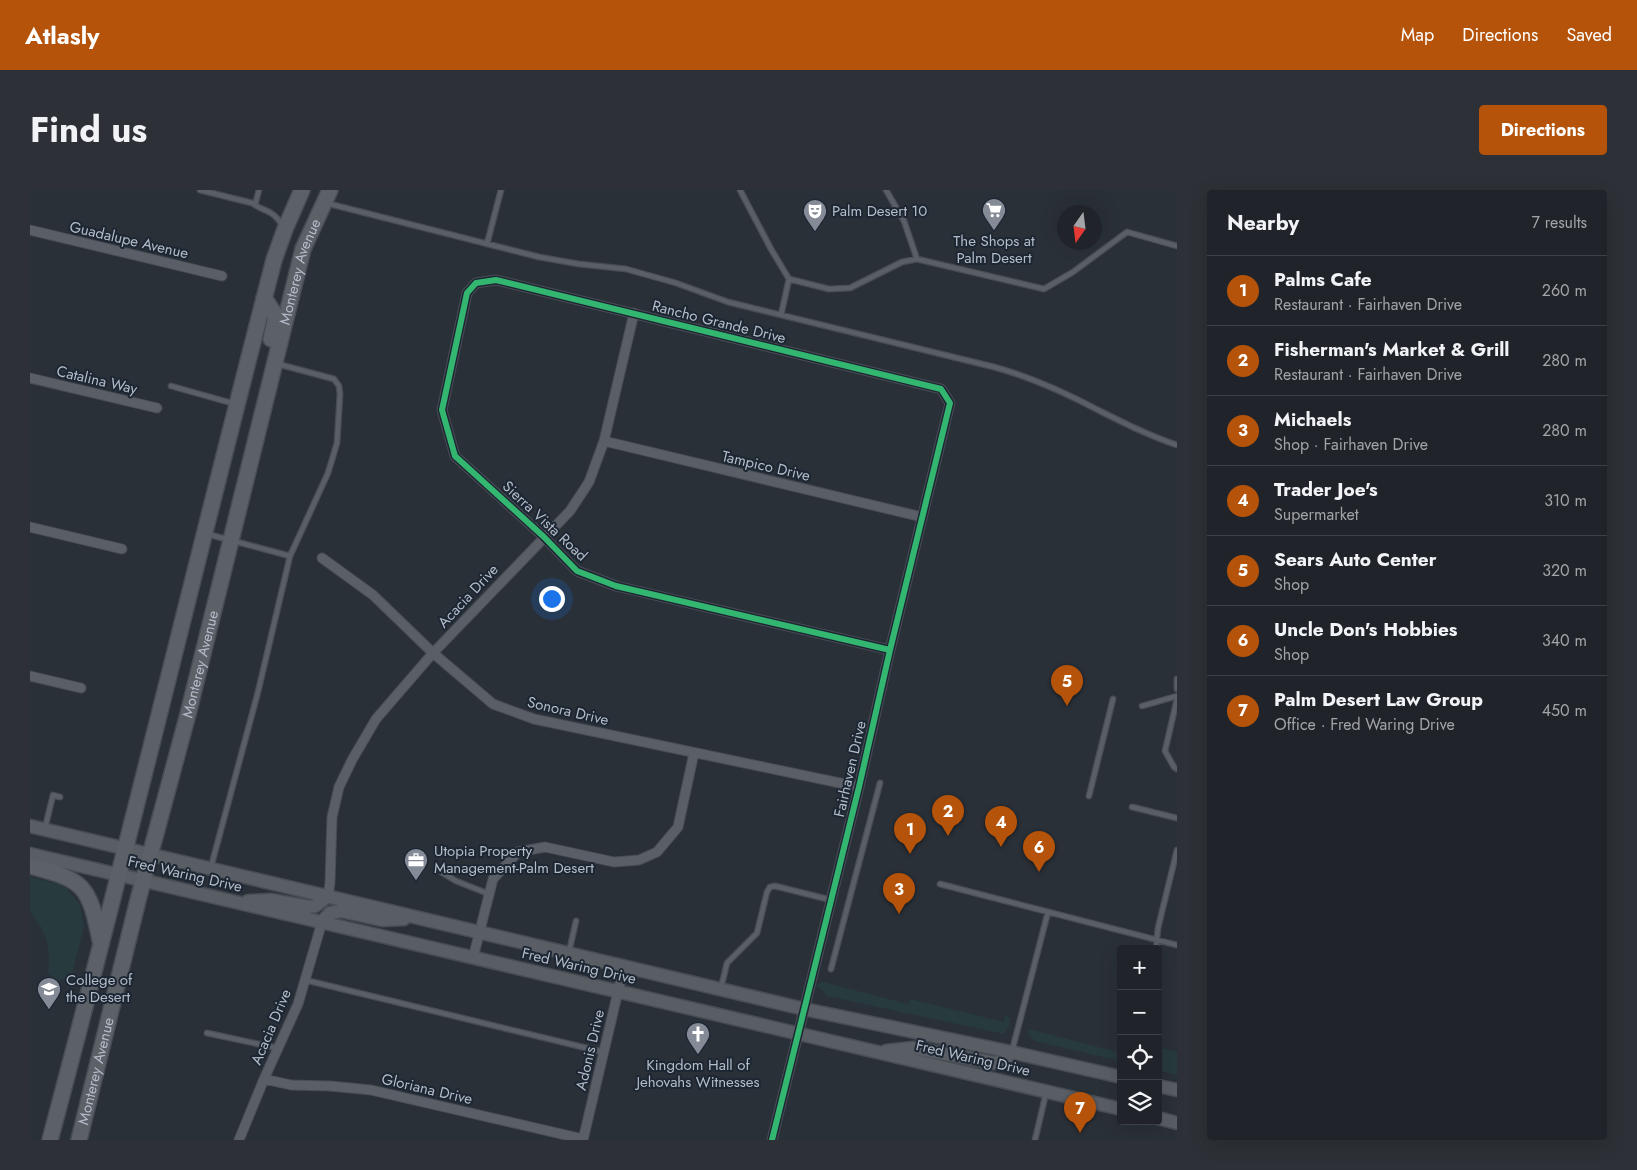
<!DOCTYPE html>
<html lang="en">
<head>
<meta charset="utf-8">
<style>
	:root { --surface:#20242a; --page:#2d3036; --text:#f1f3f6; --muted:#a2a4a8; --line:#3d4147; --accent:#b45309 }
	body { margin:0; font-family:Jost,sans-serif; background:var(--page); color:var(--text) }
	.controls { position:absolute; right:15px; bottom:15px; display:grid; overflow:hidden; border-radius:5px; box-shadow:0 5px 20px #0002 }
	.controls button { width:45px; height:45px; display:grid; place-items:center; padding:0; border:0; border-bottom:1px solid var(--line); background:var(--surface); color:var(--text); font:25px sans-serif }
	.compass { position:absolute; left:1027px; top:15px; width:45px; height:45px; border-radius:50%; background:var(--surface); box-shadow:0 5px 20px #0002; rotate:194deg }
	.you { position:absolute; left:521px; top:408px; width:18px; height:18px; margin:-12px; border:4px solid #fff; border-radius:50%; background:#1a73e8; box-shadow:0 0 0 8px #1a73e833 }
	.badge { display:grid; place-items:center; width:32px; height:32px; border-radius:50%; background:var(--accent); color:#fff; font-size:16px; font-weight:700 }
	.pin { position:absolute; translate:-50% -41px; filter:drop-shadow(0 1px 2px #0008) }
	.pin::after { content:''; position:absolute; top:26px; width:18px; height:15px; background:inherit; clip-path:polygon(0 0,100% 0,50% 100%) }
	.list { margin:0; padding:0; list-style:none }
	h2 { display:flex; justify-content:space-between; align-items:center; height:65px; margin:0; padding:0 20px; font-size:21px }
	h2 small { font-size:16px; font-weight:400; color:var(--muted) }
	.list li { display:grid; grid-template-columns:32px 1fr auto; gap:15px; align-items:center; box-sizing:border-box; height:70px; padding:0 20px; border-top:1px solid var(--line) }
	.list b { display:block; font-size:19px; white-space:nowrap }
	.list p { margin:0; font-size:16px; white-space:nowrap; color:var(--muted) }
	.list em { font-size:16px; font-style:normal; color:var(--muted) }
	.icon { flex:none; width:28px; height:28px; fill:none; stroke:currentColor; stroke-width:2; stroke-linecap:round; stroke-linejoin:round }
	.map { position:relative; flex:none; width:1147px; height:950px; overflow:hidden; border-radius:5px }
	header { display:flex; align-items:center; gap:30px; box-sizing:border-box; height:70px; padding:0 25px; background:var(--accent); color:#fff }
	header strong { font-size:24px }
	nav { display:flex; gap:28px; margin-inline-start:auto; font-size:18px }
	.intro { display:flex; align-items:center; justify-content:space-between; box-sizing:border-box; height:120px; padding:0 30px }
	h1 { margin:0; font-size:35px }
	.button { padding:12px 22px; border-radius:5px; background:var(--accent); color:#fff; font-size:18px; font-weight:700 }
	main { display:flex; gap:30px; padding:0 30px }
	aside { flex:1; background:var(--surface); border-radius:5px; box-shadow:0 5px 20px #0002 }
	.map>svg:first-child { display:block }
	.green { fill:#273a3e }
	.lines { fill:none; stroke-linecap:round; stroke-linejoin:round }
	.service-casing { stroke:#484c53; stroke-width:7 }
	.minor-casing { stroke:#484c53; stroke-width:11 }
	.secondary-casing { stroke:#484c53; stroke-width:15 }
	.primary-casing { stroke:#484c55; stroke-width:18 }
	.service { stroke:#5a5e66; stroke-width:4.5 }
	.minor { stroke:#5a5e66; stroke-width:9 }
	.secondary { stroke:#595d64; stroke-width:12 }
	.primary { stroke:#5c6168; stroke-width:15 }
	.cycleway-casing { stroke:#1d2633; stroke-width:9 }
	.cycleway { stroke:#33b770; stroke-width:6 }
	.labels { text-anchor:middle; stroke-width:4; stroke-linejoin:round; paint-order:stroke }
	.poi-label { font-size:15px; fill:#b4bcc9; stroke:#1d2633; text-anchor:start }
	.street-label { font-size:15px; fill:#b4bcc9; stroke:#1d2633 }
</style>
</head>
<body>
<header>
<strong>Atlasly</strong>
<nav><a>Map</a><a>Directions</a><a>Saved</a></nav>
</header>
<div class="intro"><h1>Find us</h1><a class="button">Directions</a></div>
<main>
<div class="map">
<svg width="1147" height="950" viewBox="0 0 1147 950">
	<rect width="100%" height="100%" fill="#2a3038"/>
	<path class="green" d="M0,687l29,7 7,4 14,16 4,23 -13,50 -14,4 -9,-8 1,-14 -2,-17 -6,-15 -11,-15z
		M793,792l85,22 2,-5 94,23 1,-7 5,3 -1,8 -5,8 -177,-38 -6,-7 -5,-2 1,-3z
		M999,839l92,24v8l-86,-20 -6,-6z
		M1128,857l19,5v23l-19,-5z"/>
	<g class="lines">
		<g class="service-casing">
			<path id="service" d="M170,0l52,13c15,11 18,4 31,23
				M710,0l31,59 18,30 40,10 21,-1 52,-26 15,-3 127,30 29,-17 54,-40 50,14
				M856,0l18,31 13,38
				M296,13l213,54 40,7 47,5 50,14 52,19 266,65c37,10 72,26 106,44 26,13 50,25 77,34
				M225,15l4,-15
				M457,54l14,-54
				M751,125l8,-36
				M141,196l64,18
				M177,344l83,22
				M1147,489v10
				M1147,509l-12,52 9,16 3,2
				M1112,516l35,-10
				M1059,606l24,-97
				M1102,617l45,11
				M15,638l8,-33 7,2
				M181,677l47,-175 32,-136 38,-83 9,-30 3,-49 -1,-8 -5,-7 -56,-15
				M408,680l18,11 33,13
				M910,694l237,61
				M1126,759l2,-21 19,-78
				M539,762l7,-31
				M801,779l49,-186
				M275,790l298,72
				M691,798l6,-25 30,-30 10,-41 3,-5 5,-1 56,14
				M177,843l70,15
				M982,861l36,-139
				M1005,950l11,-47"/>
		</g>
		<g class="minor-casing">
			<path id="minor" d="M0,40l192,46
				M0,188l127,30
				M574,251l318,76
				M0,337l92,22
				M292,368l51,37 60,58 60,51 41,15 325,68
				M0,486l51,12
				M298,706l2,-13 2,-66 7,-30 13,-27 24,-41 57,-66 137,-142 19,-29 15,-41 30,-128
				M443,768l20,-79 25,-27 27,-5 69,15 25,-2 18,-8 21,-25 16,-74
				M234,889l27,6 39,1 41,4 212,49
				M209,950l25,-61 34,-75 24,-82
				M553,950l41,-174
				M742,950l87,-353 31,-137 60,-247 -9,-14 -445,-109 -20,3 -9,10 -25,117 13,46 89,81 33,34 39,15 274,64"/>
		</g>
		<g class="secondary-casing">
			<path id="secondary" d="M0,636l774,183 207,43 110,25
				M0,664l1091,255
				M218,711l23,-1 38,7 6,-1 13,-10
				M292,732l8,-9 11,-2 41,9 22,-1
				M856,861l27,-3 82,15 10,-3 6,-8
				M1128,896l19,4
				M1128,928l19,5"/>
		</g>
		<g class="primary-casing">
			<g id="primary">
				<path d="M234,108l12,18 -5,23"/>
				<path d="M0,676c54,14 59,19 70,74"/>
				<path d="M20,950c78,-292 148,-587 224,-880l11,-31 17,-39"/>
				<path id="s1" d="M49,950l59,-240 50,-186 115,-465 27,-59"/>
			</g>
		</g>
		<use href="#service" class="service"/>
		<use href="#minor" class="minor"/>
		<use href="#secondary" class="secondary"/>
		<use href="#primary" class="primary"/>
		<g class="cycleway-casing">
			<path id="cycleway" d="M742,950l87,-353 31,-137 60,-247 -9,-14 -445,-109 -20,3 -9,10 -25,117 13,46 89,81 33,34 39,15 274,64"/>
		</g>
		<use href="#cycleway" class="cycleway"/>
	</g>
	<defs>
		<g id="supermarket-pin" transform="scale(1.25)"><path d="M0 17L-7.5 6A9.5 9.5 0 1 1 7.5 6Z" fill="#848b96" stroke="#1d2633"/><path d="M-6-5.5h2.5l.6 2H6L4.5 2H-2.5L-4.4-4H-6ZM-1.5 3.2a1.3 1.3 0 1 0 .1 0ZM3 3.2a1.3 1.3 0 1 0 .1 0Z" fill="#fff"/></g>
		<g id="theatre-pin" transform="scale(1.25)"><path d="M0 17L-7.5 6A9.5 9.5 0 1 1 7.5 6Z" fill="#848b96" stroke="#1d2633"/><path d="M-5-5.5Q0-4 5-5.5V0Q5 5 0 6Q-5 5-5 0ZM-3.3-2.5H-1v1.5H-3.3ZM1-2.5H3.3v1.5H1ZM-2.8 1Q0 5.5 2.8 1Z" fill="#fff"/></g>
		<g id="office-pin" transform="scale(1.25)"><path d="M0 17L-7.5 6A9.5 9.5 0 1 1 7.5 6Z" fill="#848b96" stroke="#1d2633"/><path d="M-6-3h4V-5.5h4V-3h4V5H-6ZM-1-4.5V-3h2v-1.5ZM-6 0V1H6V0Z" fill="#fff"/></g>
		<g id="university-pin" transform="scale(1.25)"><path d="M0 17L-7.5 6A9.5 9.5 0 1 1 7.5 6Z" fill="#848b96" stroke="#1d2633"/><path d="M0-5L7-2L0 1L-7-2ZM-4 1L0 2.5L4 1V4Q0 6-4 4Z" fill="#fff"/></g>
		<g id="church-pin" transform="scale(1.25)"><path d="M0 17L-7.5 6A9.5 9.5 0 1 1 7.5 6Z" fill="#848b96" stroke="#1d2633"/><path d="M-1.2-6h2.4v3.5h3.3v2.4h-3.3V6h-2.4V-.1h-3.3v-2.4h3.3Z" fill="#fff"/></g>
	</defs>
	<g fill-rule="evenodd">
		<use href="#supermarket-pin" x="964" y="20"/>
		<use href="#theatre-pin" x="785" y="21"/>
		<use href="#office-pin" x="386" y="670"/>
		<use href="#university-pin" x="19" y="799"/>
		<use href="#church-pin" x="668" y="844"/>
	</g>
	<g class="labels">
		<g class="poi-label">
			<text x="802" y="26">Palm Desert 10</text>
			<text x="964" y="56" text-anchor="middle">The Shops at<tspan x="964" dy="17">Palm Desert</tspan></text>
			<text x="404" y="666">Utopia Property<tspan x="404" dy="17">Management-Palm Desert</tspan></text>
			<text x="36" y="795">College of<tspan x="36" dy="17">the Desert</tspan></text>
			<text x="668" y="880" text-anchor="middle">Kingdom Hall of<tspan x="668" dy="17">Jehovahs Witnesses</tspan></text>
		</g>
		<g class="street-label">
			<text transform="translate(99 50) rotate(13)" y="5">Guadalupe Avenue</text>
			<text dy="5" stroke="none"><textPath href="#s1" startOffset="896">Monterey Avenue</textPath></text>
			<text transform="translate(689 132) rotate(14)" y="5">Rancho Grande Drive</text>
			<text transform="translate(67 190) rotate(13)" y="5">Catalina Way</text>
			<text transform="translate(736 276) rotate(13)" y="5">Tampico Drive</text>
			<text transform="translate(515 331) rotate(43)" y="5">Sierra Vista Road</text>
			<text transform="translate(438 406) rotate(-47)" y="5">Acacia Drive</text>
			<text dy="5" stroke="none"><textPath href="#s1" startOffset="491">Monterey Avenue</textPath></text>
			<text transform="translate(538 521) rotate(13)" y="5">Sonora Drive</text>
			<text transform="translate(820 579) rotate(-77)" y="5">Fairhaven Drive</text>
			<text transform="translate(155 684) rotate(13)" y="5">Fred Waring Drive</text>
			<text transform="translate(549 776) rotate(13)" y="5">Fred Waring Drive</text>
			<text transform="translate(241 837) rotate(-67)" y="5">Acacia Drive</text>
			<text transform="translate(560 860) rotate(-77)" y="5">Adonis Drive</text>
			<text transform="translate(943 868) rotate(13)" y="5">Fred Waring Drive</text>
			<text dy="5" stroke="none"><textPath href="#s1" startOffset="71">Monterey Avenue</textPath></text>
			<text transform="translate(397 899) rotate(13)" y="5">Gloriana Drive</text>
		</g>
	</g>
</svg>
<div class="controls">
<button>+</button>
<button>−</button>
<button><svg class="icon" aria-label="locate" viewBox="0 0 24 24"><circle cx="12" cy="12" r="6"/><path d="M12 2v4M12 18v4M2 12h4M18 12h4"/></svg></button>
<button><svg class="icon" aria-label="layers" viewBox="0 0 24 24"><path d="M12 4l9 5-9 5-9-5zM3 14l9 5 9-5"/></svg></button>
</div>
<svg class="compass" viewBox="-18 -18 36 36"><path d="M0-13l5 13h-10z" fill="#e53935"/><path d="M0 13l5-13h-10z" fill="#a2a4a8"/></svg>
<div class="you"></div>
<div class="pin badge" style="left:880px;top:664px">1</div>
<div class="pin badge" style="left:918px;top:646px">2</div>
<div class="pin badge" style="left:869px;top:724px">3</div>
<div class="pin badge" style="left:971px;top:657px">4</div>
<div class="pin badge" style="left:1037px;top:516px">5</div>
<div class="pin badge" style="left:1009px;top:682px">6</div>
<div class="pin badge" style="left:1050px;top:943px">7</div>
</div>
<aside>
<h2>Nearby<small>7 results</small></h2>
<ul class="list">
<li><span class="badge">1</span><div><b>Palms Cafe</b><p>Restaurant · Fairhaven Drive</p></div><em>260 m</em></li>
<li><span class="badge">2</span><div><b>Fisherman's Market &amp; Grill</b><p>Restaurant · Fairhaven Drive</p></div><em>280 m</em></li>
<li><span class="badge">3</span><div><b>Michaels</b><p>Shop · Fairhaven Drive</p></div><em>280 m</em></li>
<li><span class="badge">4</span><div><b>Trader Joe's</b><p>Supermarket</p></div><em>310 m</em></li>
<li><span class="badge">5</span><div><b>Sears Auto Center</b><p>Shop</p></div><em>320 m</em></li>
<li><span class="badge">6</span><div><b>Uncle Don's Hobbies</b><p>Shop</p></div><em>340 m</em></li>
<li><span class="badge">7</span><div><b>Palm Desert Law Group</b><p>Office · Fred Waring Drive</p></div><em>450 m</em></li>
</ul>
</aside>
</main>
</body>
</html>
